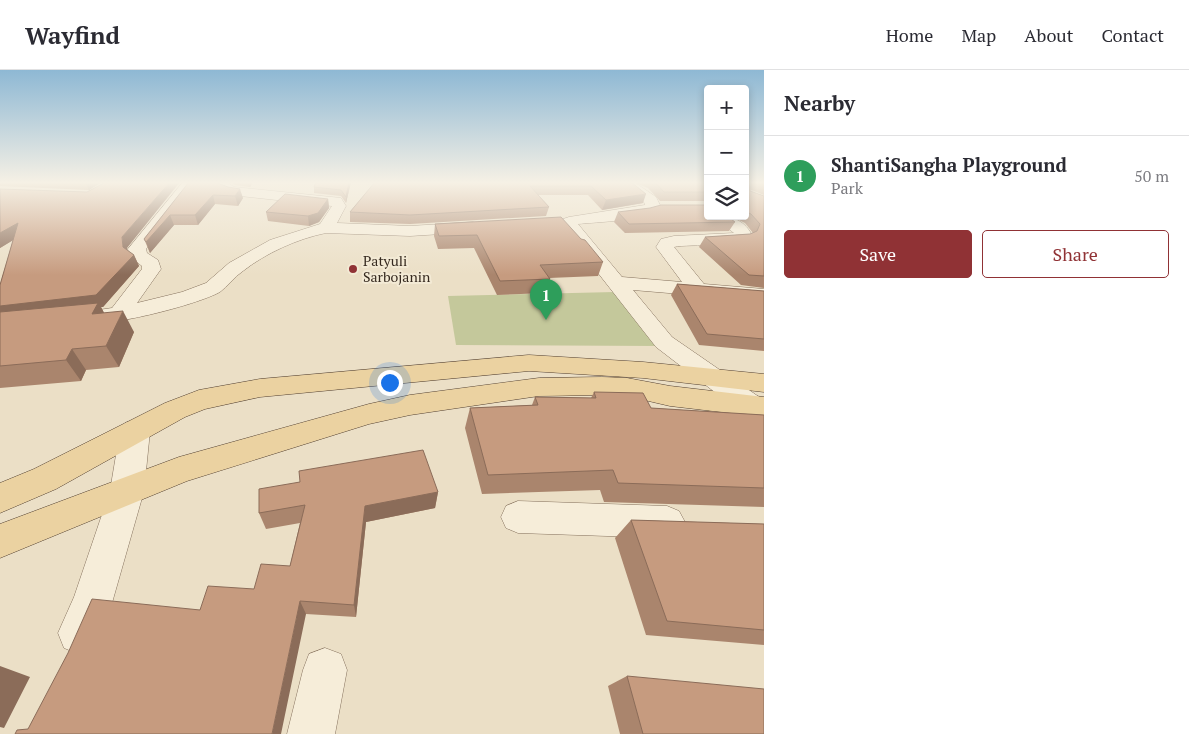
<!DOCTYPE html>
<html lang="en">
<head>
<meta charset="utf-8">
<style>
	:root { --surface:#fff; --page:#f7f7f7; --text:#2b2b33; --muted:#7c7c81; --line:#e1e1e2; --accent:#903235 }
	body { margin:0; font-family:"PT Serif",serif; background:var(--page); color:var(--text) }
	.controls { position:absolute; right:15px; top:15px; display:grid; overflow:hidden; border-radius:5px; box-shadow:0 2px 8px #0003 }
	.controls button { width:45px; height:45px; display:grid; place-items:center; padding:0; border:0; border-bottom:1px solid var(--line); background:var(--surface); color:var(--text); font:25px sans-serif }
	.you { position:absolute; left:389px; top:312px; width:18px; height:18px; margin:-12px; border:4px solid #fff; border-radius:50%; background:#1a73e8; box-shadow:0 0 0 8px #1a73e833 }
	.badge { display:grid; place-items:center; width:32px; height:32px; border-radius:50%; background:var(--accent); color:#fff; font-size:16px; font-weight:700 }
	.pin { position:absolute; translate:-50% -41px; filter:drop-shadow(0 1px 2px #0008) }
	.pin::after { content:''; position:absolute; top:26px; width:18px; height:15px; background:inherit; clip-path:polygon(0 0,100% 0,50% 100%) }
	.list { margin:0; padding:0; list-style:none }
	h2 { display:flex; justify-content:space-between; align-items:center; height:65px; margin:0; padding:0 20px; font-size:21px }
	h2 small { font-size:16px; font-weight:400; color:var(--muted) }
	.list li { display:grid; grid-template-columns:32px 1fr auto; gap:15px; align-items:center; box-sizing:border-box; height:80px; padding:0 20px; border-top:1px solid var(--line) }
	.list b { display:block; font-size:19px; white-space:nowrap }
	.list p { margin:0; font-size:16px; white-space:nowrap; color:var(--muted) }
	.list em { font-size:16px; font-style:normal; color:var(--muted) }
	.actions { display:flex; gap:10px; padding:15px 20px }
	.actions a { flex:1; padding:11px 0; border:1px solid var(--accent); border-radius:5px; text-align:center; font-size:18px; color:var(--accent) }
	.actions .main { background:var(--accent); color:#fff }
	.icon { flex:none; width:28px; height:28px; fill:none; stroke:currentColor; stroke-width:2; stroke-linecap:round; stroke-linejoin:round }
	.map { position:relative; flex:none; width:764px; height:664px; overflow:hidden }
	header { display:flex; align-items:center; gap:30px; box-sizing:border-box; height:70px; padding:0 25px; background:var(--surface); border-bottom:1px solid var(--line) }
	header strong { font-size:24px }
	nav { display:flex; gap:28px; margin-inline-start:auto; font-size:18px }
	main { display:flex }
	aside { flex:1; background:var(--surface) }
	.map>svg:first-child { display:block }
	.green { fill:#c4c89b }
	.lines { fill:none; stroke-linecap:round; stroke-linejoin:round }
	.minor-casing { stroke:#85715d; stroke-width:1 }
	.major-casing { stroke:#534031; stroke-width:1 }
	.minor { fill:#f6edd9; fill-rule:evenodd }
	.major { fill:#ebd2a1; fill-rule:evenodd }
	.wall { fill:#aa856d }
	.shaded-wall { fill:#8b6c59 }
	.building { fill:#c69b7f; stroke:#8b6c59 }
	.poi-dot { fill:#903235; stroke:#f3ead5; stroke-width:2 }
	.labels { text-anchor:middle; stroke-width:4; stroke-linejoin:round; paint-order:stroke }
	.far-poi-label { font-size:14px; fill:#362a20; stroke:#f3ead5; text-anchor:start }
</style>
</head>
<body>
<header>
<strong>Wayfind</strong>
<nav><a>Home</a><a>Map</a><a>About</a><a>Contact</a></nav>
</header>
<main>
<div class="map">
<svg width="764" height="664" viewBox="0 0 764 664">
	<rect width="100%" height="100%" fill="#ebdfc6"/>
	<path class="green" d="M615,222l45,54 -204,-1 -8,-49z"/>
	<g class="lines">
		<g class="minor-casing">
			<path id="minor" d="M183,112h14l-51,67 1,4 11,7 3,9 -24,34 45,-11 24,-9 23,-20 41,-23 50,-16 12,-18 -101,-11 -25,-10 -2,-3h22l8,5 107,11 5,8 -9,17 73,3 63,-4 6,2 2,3 -2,3 -6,2 -63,4 -84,-3c-29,6 -60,20 -83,38 -9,6 -15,15 -23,21 -23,13 -117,37 -142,31l-3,-5 3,-5 34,-5 30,-39v-3l-13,-10 -1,-7z
				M618,112h16l22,15 5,10c-10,14 -66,15 -83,17l44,53 60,5 -26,-35 5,-8 13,-3 60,-3 -22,-17c17,0 31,2 40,19 -10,15 -61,8 -78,12l30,37 60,5v12l-131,-11 39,47 90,62 2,3v32l-10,-3 -12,-18 -86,-66 -94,-120 -1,-5 2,-3 6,-2 76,-12 -1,-3z
				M135,350l10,3 5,8 -6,60 -32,112 -18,45 -15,6 -15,-6 -6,-15 16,-36 36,-106 10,-60 5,-8z
				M518,431l149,5 12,5 6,11 -6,11 -12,5 -149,-5 -12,-5 -5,-11 5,-11z
				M325,578l16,6 6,16 -12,64h-48l16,-64 6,-16z"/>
		</g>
		<g class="major-casing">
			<path id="major" d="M529,285l114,7 121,12v18l-121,-14 -114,-7 -269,26 -55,12 -20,8 -129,72 -56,24v-30l34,-14 131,-66 34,-13 61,-11z
				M602,307l25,1 43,8 94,11v20l-94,-11 -43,-10 -25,-1 -63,1 -129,19 -41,9 -182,57 -187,77v-34l179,-67 190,-53 41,-9 129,-17z"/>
		</g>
		<use href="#minor" class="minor"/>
		<use href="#major" class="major"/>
	</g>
	<path class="wall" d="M0,112h102l-13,8 -89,-4z
		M189,112l54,16 -5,8 -23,-2 -17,21h-24l-24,28 -6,-14z
		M230,112h23l-3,5 -15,-2z
		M351,112l-5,21 -5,-7 -27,-3v-6z
		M375,112h256l12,21 -41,7 -14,-15h-50l11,12 -3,9 -136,8 -60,-2v-10z
		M633,112h75v19h-48l-12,-13z
		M745,112h19v13l-15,-6 1,2 14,5v92l-23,-3 -42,-38 6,-10 45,-3 3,-1 -8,-10 -14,-7h14z
		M0,119l127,59v2l7,5 5,11 -36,41h-2l3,6 30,19 -15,35 -33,3 -5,11 -81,7v-103l13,-45 -13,8z
		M328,129l1,9 -10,14 -10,4 -41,-5 -2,-9z
		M618,142l117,10 -6,9 -104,2 -11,-11z
		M435,154l146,15 22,23 -5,14 -49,2 1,1 -4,14 -49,2 -23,-47 -36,1 -4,-13z
		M677,214l87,7v60l-65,-6 -28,-50z
		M594,322l57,16 113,7v92l-160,-5 -4,-12 -118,4 -17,-66 5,-20 62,-3 3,-8 56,1z
		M259,419l179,3 -3,16 -69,14 -10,95 -50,-3 -278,115 172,-119 54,-21 36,-23 10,-43 -34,6 -7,-16z
		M631,450l133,4v121l-118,-10 -31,-97z
		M627,606l137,58h-144l-12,-48z"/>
	<path class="shaded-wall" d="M85,112h17l-13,8z
		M170,112h10l-53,66 1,9 -5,-10 -1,-10z
		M249,112h4l-3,5z
		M349,112h2l-5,21v-6z
		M240,119l3,9 -5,8 -3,-10z
		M646,124l-3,9 -41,7 4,-10z
		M213,125l2,9 -17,21 -3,-10z
		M328,129l1,9 -10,14 -10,4 -1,-10z
		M170,145l4,10 -24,28 -4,-11z
		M18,153l7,10 -25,15v-15z
		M134,185l5,11 -36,41h-2l9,17 -110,-10v-8z
		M123,241l11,21 -15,35 -13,-21z
		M72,279l14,21 -5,11 -15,-21z
		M438,422l-3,16 -69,14 -10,95 -2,-12 11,-99z
		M300,531l6,13 -25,120h-9z
		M0,596l30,11 -26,51 -4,-1z"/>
	<path class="building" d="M106,112h64l-48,55 1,10 11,8 -38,40 -96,11v-21l18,-62 -18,10v-44l87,3z
		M189,112h26l13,5 12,2 -5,7 -22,-1 -18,20h-25l-24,27 -2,-3z
		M316,112h33l-3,15 -5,-7 -27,-3z
		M375,112h256l15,12 -40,6 -15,-14h-61l19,21 -139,8 -60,-3z
		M655,112h53v10h-44z
		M745,112h4l1,9 14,5v80l-15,-1 -44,-38 45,-3 7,-3 3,-7 -9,-10 -6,-3z
		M285,124l43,5 -10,14 -10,3 -42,-4z
		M661,135h47v11h19l8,6 -106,2 -11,-12 32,-4z
		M561,147l20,22 4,1 18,22 -63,3 10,14 -50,2 -23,-46 -38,1 -4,-12z
		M677,214l87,7v48l-57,-5z
		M98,233l-6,11 31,-3 -17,35 -34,3 -6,11 -66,6v-54z
		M594,322l49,1 8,15 113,7v73l-146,-5 -5,-13 -125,5 -18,-67 68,-3 -3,-8 61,1z
		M423,380l15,42 -73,14 -11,99 -54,-4 -28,133h-257l2,-4 11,-1 40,-76 24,-54 108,11 8,-24 46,3 7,-25 29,2 15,-61 -46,8v-24l41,-7 -1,-11z
		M631,450l133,4v106l-97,-9z
		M627,606l137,13v45h-121z"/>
	<linearGradient id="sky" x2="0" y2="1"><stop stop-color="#8eb8d4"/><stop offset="0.55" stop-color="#f6f1e5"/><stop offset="1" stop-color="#f6f1e5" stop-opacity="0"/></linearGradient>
	<rect width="764" height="205" fill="url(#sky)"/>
	<circle class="poi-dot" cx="353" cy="199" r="5"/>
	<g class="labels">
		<g class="far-poi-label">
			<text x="363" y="196">Patyuli<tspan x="363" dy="16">Sarbojanin</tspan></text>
		</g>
	</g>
</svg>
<div class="controls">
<button>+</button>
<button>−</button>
<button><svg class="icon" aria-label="layers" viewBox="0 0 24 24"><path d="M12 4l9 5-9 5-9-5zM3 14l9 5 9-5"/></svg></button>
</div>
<div class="you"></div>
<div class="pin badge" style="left:546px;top:250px;background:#2e9e5b">1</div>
</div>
<aside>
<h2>Nearby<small></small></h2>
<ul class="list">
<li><span class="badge" style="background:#2e9e5b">1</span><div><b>ShantiSangha Playground</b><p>Park</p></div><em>50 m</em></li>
</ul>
<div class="actions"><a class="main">Save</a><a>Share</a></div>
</aside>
</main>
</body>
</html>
